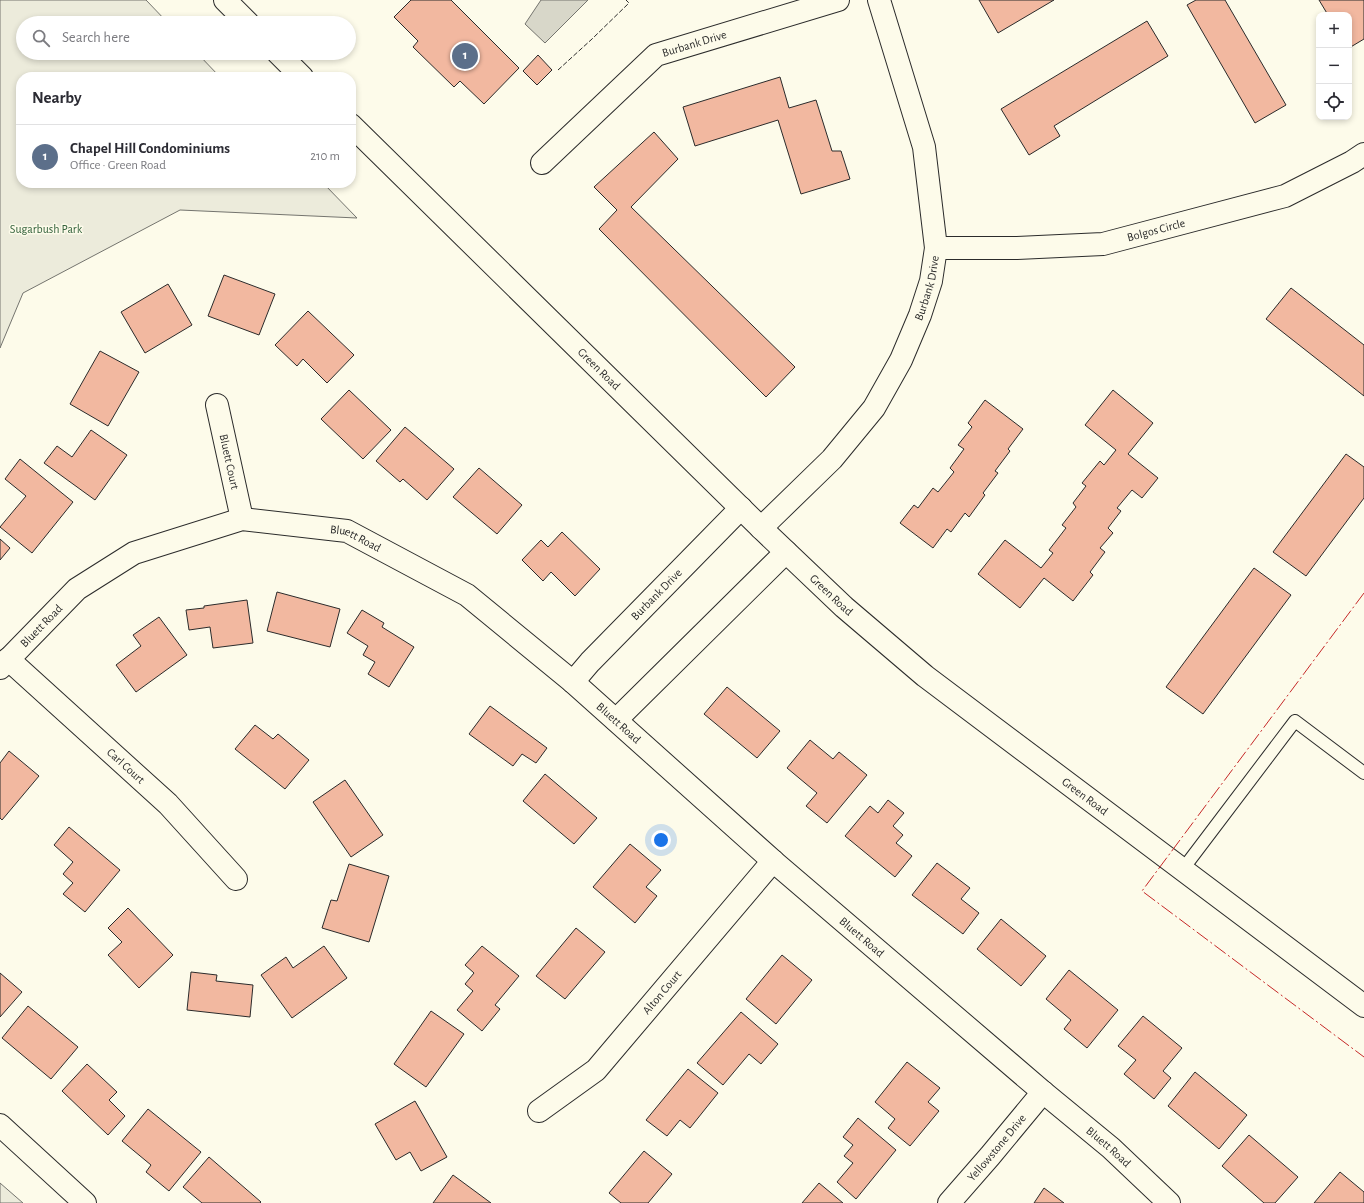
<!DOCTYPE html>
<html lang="en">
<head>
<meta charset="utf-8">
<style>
	:root { --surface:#fff; --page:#f2f2f3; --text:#2b2b33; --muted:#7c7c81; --line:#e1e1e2; --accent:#b45309 }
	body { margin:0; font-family:"Alegreya Sans",sans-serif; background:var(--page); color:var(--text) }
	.controls { position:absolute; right:12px; top:12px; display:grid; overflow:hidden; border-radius:8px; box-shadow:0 2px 6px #0003 }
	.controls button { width:36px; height:36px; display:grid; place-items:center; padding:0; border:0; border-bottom:1px solid var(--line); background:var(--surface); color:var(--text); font:20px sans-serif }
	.you { position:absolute; left:661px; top:840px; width:14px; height:14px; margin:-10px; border:3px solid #fff; border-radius:50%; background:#1a73e8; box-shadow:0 0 0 6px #1a73e833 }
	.badge { display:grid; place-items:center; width:26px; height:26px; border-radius:50%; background:var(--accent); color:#fff; font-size:13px; font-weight:700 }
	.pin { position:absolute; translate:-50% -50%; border:2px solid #fff; box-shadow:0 1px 4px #0006 }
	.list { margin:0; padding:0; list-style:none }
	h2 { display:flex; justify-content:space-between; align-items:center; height:52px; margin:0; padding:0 16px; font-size:17px }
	h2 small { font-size:13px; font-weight:400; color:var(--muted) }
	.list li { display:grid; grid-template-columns:26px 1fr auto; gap:12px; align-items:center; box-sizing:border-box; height:64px; padding:0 16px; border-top:1px solid var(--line) }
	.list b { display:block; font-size:15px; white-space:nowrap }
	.list p { margin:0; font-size:13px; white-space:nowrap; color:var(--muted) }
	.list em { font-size:13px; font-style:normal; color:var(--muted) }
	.icon { flex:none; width:22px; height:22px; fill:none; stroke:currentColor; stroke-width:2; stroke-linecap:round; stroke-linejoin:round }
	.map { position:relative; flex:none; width:1364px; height:1203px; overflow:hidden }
	.search { position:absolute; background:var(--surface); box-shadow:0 2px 6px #0003; left:16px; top:16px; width:340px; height:44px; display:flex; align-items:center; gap:10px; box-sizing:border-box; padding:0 14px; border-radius:22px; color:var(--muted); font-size:15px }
	.panel { position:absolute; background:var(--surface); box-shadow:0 2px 6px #0003; left:16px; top:72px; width:340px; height:116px; border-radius:16px }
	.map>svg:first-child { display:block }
	.green { fill:#ecebdb; stroke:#74746e }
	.water { fill:#d8d7c9; stroke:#74746e }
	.building { fill:#f2b8a0; stroke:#2b2b2b }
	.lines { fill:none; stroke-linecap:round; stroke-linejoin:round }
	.service-casing { stroke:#2b2b2b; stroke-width:14 }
	.minor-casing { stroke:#2b2b2b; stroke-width:24 }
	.tertiary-casing { stroke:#2b2b2b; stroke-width:24 }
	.service { stroke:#fdfbea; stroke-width:12 }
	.minor { stroke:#fdfbea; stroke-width:22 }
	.tertiary { stroke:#fdfbea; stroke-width:22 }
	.fence { stroke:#2b2b2b; stroke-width:1; stroke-dasharray:5 2; stroke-linecap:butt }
	.power { stroke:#c62828; stroke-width:1; stroke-dasharray:14 3 2 3; stroke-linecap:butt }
	.labels { text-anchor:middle; stroke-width:3; stroke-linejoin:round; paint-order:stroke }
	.street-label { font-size:12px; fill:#2b2b2b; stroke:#fdfbea }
	.park-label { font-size:12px; fill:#34623c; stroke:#fdfbea }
</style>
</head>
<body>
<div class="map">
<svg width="1364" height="1203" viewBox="0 0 1364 1203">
	<rect width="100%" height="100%" fill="#fdfbea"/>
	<path class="green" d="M0,0h146l22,23h-145v30h174l23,24h-199v106h302l34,35 -177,-8 -157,83 -23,55z
		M0,1183l23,20h-23z"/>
	<path class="water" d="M541,0h47l-43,43 -20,-19z"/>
	<path class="building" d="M411,0h40l68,68 -35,36 -24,-23 -6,6 -41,-40 5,-6 -24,-24z
		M979,0h75l-56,33z
		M1196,0h29l61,105 -31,18 -68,-118z
		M1319,0h45v39l-15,9v-33h-21z
		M1147,21l21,35 -114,70 6,10 -31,19 -28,-46z
		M538,55l14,15 -15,15 -14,-14z
		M780,77l9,31 27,-8 16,51h9l9,28 -49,15 -23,-74 -83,26 -12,-39z
		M654,132l24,27 -47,48 164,160 -29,30 -167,-168 18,-19 -23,-23z
		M224,275l51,19 -16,41 -51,-19z
		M168,284l24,41 -47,28 -24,-41z
		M1291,288l73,57v51l-98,-77z
		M308,311l46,44 -27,28 -24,-24 -6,7 -22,-21z
		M100,351l39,21 -31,54 -38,-22z
		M349,390l42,40 -28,29 -42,-40z
		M1113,390l40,33 -25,31 30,24 -16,20 -10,-8 -15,18 4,3 -13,17 5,5 -13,15 5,4 -15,20 3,3 -20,26 -29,-23 -24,30 -42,-34 27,-34 36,28 12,-15 -4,-3 17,-22 -4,-3 14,-18 -3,-4 13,-17 -4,-3 18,-22 4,4 12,-15 -31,-25z
		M985,400l38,29 -15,20 2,2 -15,20 3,2 -15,20 2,2 -16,22 -4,-4 -14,19 -4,-3 -14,19 -33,-25 14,-18 4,3 15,-20 5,4 16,-20 -4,-4 14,-19 -6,-4 14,-18 -4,-4z
		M405,427l49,42 -27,31 -24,-21 -3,3 -24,-21z
		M91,430l36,25 -32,45 -51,-37 13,-17 15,11z
		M1346,454l18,13v31l-58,78 -33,-24z
		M20,459l53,43 -41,51 -32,-26 26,-31 -21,-17z
		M479,468l43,37 -25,29 -44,-37z
		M562,532l38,37 -25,27 -24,-24 -8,9 -21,-21 19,-20 7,7z
		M0,539l10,9 -10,12z
		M1254,568l37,27 -88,119 -37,-27z
		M277,592l63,17 -10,38 -63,-16z
		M247,600l6,43 -40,5 -3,-21 -21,3 -3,-20 18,-2v-2z
		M362,610l22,13 -2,4 32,20 -25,40 -21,-13 7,-12 -12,-7 5,-9 -21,-13z
		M159,617l28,38 -51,37 -20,-27 25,-19 -8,-11z
		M727,687l53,44 -23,27 -53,-44z
		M490,706l57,42 -11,15 -14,-9 -9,12 -44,-32z
		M255,725l18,14 5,-5 31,26 -24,29 -50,-40z
		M810,740l23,19 6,-7 28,23 -40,48 -21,-17 11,-13 -30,-25z
		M9,751l30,25 -37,44 -2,-2v-55z
		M545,774l52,44 -23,26 -51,-43z
		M345,780l38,55 -32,22 -38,-55z
		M888,800l16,13 -11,13 10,9 -7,8 16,13 -17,21 -50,-41 25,-30 8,7z
		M69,827l51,43 -35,42 -22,-18 10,-11 -10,-9 10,-12 -19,-17z
		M630,844l31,26 -15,17 11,9 -22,27 -42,-36z
		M937,863l33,25 -9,11 18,14 -16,21 -51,-39z
		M349,864l40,12 -20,66 -47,-14 9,-28 6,1z
		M128,908l45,47 -34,33 -31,-33 14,-13 -14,-14z
		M1001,919l45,37 -25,30 -44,-37z
		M576,928l29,24 -40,47 -29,-23z
		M324,946l23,32 -55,40 -31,-43 25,-18 7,11z
		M482,946l37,30 -24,29 5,4 -18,22 -25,-21 16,-19 -8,-7 9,-11 -9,-8z
		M782,955l30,25 -36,44 -30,-25z
		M1069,970l49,40 -31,38 -23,-19 7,-9 -25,-21z
		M191,972l26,3 -1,6 37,4 -3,32 -63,-7z
		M0,973l22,19 -22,25z
		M28,1006l50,41 -27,32 -49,-41z
		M431,1011l33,23 -38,53 -32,-23z
		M741,1012l37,32 -17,20 -12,-10 -26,31 -26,-22z
		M1143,1016l39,32 -19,23 8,7 -17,21 -30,-25 12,-14 -18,-14z
		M907,1062l33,26 -12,14 11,9 -29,35 -22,-18 7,-9 -20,-17z
		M87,1064l30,28 -8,8 16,16 -17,19 -46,-44z
		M688,1069l30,24 -28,35 -10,-8 -13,16 -21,-16z
		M1195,1072l52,43 -28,34 -51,-43z
		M415,1101l32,56 -26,14 -11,-19 -14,8 -21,-36z
		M148,1109l53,43 -32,39 -23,-19 5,-7 -29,-24z
		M858,1118l38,32 -40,49 -19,-17 16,-19 -9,-7 9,-11 -10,-8z
		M1249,1135l49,42 -23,26h-11l-42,-37z
		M644,1151l28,23 -24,29h-27l-12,-10z
		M209,1157l52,45 -1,1h-58l-19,-16z
		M1340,1172l24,20v11h-50z
		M453,1175l38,28h-58z
		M819,1183l24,20h-41z
		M1044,1188l20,15h-30z"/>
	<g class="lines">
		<g class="service-casing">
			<path id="service" d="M1183,869l112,-148 69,52"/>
		</g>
		<g class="minor-casing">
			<g id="minor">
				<path id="s1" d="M542,163l114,-108 182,-55"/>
				<path id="s2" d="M936,248h81l86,-4 182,-48 67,-34 12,-8"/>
				<path id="s3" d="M217,405l25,114"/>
				<path id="s4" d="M761,528l71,-69 42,-51 27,-48 19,-45 11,-34 5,-33 -12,-101 -45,-147"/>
				<path id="s5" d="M8,659l160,145 68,75"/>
				<path id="s6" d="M0,668l77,-79 57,-36 108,-34 105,12 120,64 106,87 200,179 270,231 68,56 58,55"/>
				<path id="s7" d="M573,682l17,-20 151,-154"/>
				<path d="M616,720l170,-168"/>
				<path id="s8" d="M539,1111l57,-41 177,-209"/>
				<path d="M0,1125l85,78"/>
				<path id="s9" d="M949,1203l41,-47 53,-64"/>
			</g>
		</g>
		<g class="tertiary-casing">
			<g id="tertiary">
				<path d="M225,0l23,23"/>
				<path d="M278,53l24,24"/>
				<path id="s10" d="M351,125l410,403 83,79 81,69 439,330"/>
			</g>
		</g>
		<use href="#service" class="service"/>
		<use href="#minor" class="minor"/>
		<use href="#tertiary" class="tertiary"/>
		<path class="fence" d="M558,70l34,-31 37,-36 -3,-3"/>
		<path class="power" d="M1364,593l-222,298 222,166"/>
	</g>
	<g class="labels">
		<g class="street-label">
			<text dy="4" stroke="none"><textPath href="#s1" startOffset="197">Burbank Drive</textPath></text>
			<text dy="4" stroke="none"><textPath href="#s2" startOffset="222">Bolgos Circle</textPath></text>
			<text dy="4" stroke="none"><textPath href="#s4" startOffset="297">Burbank Drive</textPath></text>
			<text dy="4" stroke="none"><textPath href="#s10" startOffset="348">Green Road</textPath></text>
			<text dy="4" stroke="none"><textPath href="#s3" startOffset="58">Bluett Court</textPath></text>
			<text dy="4" stroke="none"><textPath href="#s6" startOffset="407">Bluett Road</textPath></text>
			<text dy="4" stroke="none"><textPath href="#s7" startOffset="121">Burbank Drive</textPath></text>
			<text dy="4" stroke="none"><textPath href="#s10" startOffset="672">Green Road</textPath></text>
			<text dy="4" stroke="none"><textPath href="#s6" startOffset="59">Bluett Road</textPath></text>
			<text dy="4" stroke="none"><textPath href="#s6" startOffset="731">Bluett Road</textPath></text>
			<text dy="4" stroke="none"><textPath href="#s5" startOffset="159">Carl Court</textPath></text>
			<text dy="4" stroke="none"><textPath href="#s10" startOffset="996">Green Road</textPath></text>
			<text dy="4" stroke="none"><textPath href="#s6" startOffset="1055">Bluett Road</textPath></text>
			<text dy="4" stroke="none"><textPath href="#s8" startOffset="172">Alton Court</textPath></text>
			<text dy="4" stroke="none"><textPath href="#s6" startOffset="1379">Bluett Road</textPath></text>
			<text dy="4" stroke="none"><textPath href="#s9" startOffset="73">Yellowstone Drive</textPath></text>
		</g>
		<g class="park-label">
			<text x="46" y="233">Sugarbush Park</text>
		</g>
	</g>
</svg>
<div class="controls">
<button>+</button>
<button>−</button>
<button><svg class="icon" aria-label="locate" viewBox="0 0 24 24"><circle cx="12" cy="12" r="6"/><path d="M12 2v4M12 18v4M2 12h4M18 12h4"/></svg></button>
</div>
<div class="you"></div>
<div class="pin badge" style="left:465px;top:56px;background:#5c6f8a">1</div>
<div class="search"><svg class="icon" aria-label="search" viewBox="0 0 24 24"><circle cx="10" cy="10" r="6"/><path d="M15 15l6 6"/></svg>Search here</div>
<section class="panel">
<h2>Nearby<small></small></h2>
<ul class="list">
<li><span class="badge" style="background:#5c6f8a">1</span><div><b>Chapel Hill Condominiums</b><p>Office · Green Road</p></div><em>210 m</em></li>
</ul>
</section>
</div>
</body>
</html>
